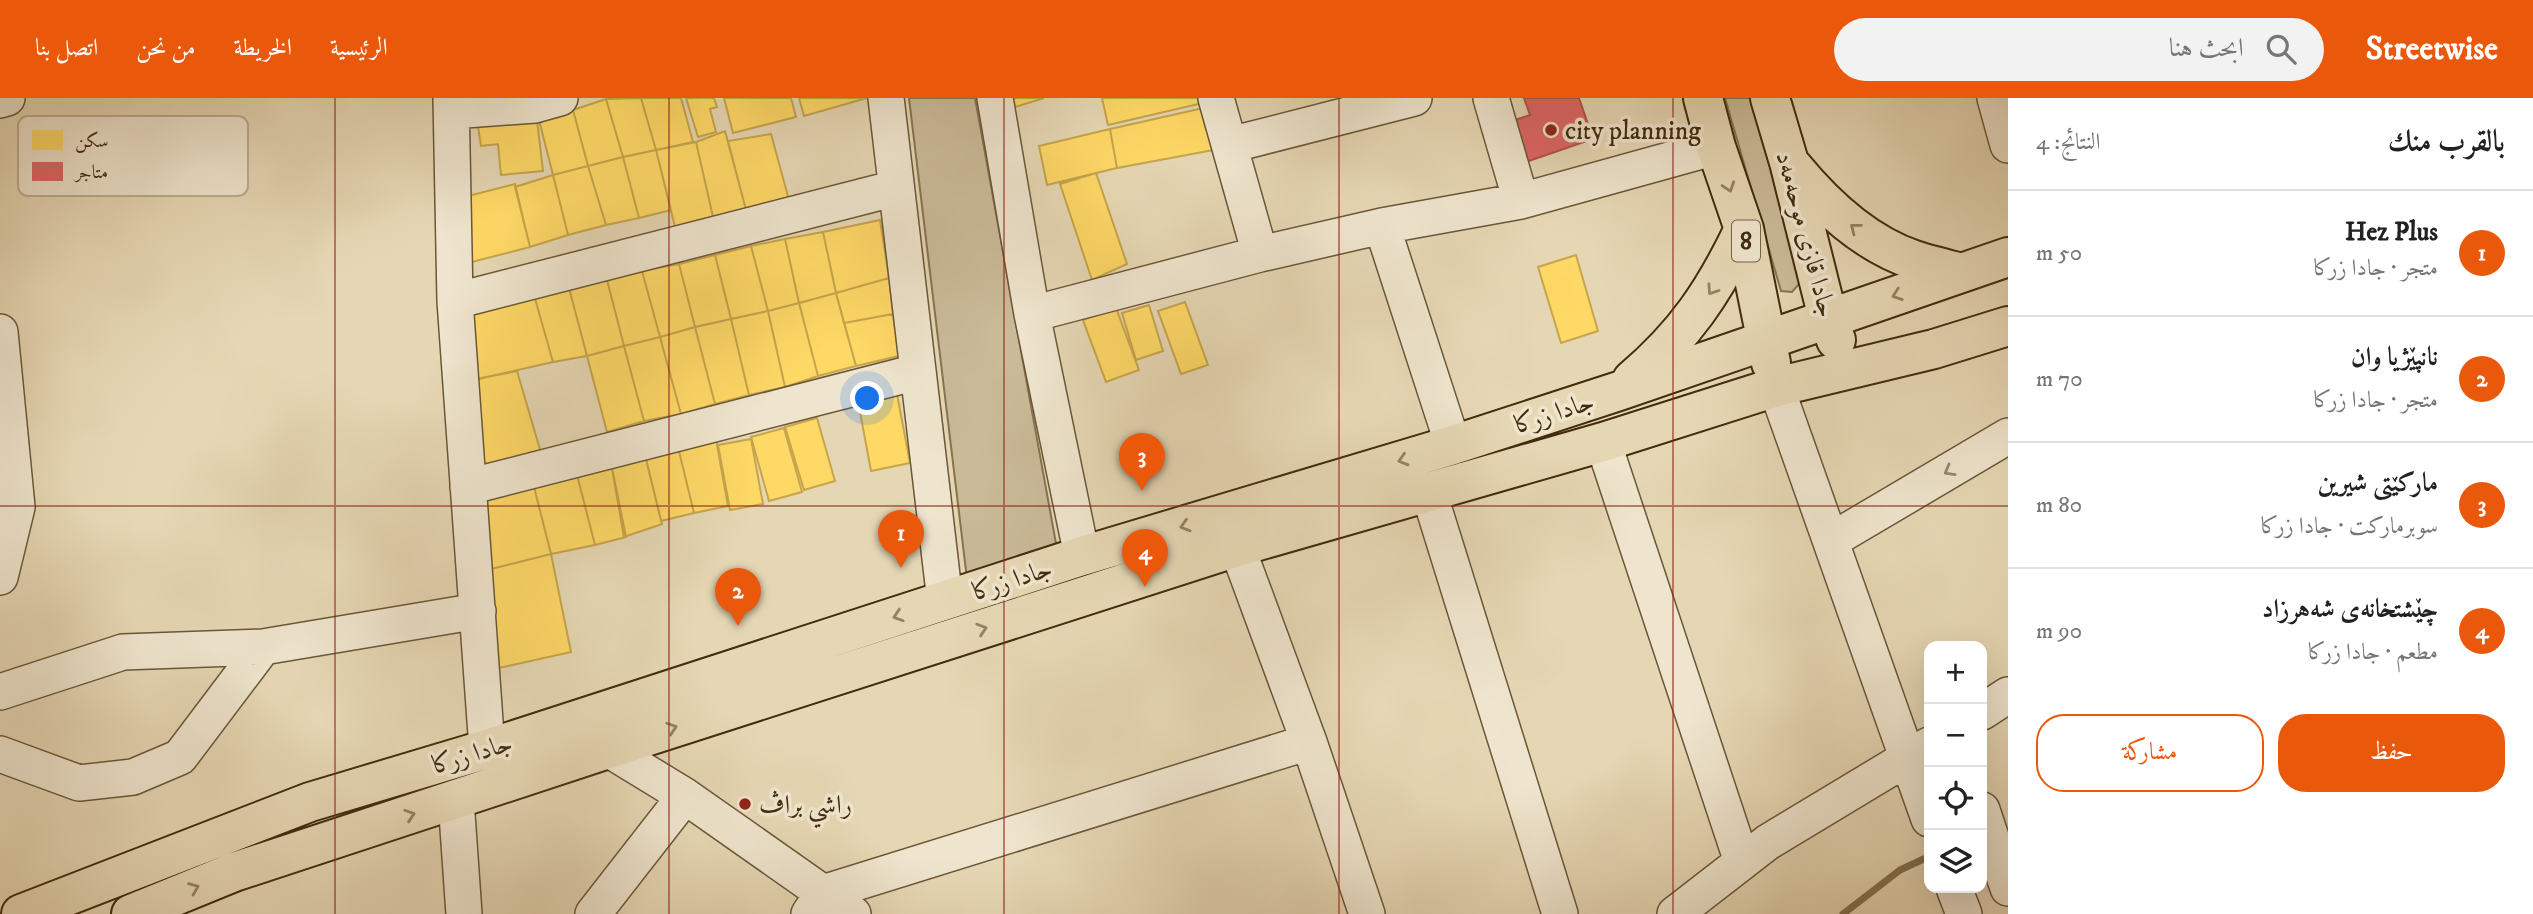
<!DOCTYPE html>
<html lang="ar">
<head>
<meta charset="utf-8">
<style>
	:root { --surface:#fff; --page:#f2f2f2; --text:#222; --muted:#767676; --line:#e0e0e0; --accent:#ea580c }
	body { margin:0; font-family:"IM FELL DW Pica",Amiri,serif; background:var(--page); color:var(--text); direction:rtl }
	.controls { position:absolute; right:21px; bottom:21px; display:grid; overflow:hidden; border-radius:14px; box-shadow:0 7px 28px #0002 }
	.controls button { width:63px; height:63px; display:grid; place-items:center; padding:0; border:0; border-bottom:2px solid var(--line); background:var(--surface); color:var(--text); font:35px sans-serif }
	.you { position:absolute; left:868px; top:301px; width:24px; height:24px; margin:-18px; border:5px solid #fff; border-radius:50%; background:#1a73e8; box-shadow:0 0 0 10px #1a73e833 }
	.badge { display:grid; place-items:center; width:46px; height:46px; border-radius:50%; background:var(--accent); color:#fff; font-size:23px; font-weight:700 }
	.pin { position:absolute; translate:-50% -58px; filter:drop-shadow(0 2px 4px #0008) }
	.pin::after { content:''; position:absolute; top:37px; width:24px; height:21px; background:inherit; clip-path:polygon(0 0,100% 0,50% 100%) }
	.list { margin:0; padding:0; list-style:none }
	h2 { display:flex; justify-content:space-between; align-items:center; height:91px; margin:0; padding:0 28px; font-size:30px }
	h2 small { font-size:23px; font-weight:400; color:var(--muted) }
	.list li { display:grid; grid-template-columns:46px 1fr auto; gap:21px; align-items:center; box-sizing:border-box; height:126px; padding:0 28px; border-top:2px solid var(--line) }
	.list b { display:block; font-size:26px; white-space:nowrap }
	.list p { margin:0; font-size:23px; white-space:nowrap; color:var(--muted) }
	.list em { font-size:23px; font-style:normal; color:var(--muted) }
	.actions { display:flex; gap:14px; padding:21px 28px }
	.actions a { flex:1; padding:16px 0; border:2px solid var(--accent); border-radius:28px; text-align:center; font-size:24px; color:var(--accent) }
	.actions .main { background:var(--accent); color:#fff }
	.icon { flex:none; width:38px; height:38px; fill:none; stroke:currentColor; stroke-width:2; stroke-linecap:round; stroke-linejoin:round }
	.map { position:relative; flex:none; width:2008px; height:816px; overflow:hidden; direction:ltr }
	header { display:flex; align-items:center; gap:42px; box-sizing:border-box; height:98px; padding:0 35px; background:var(--accent); color:#fff }
	header strong { font-size:33px }
	nav { display:flex; gap:38px; margin-inline-start:auto; font-size:24px }
	.search { width:490px; height:63px; background:var(--page); display:flex; align-items:center; gap:18px; box-sizing:border-box; padding:0 24px; border-radius:38px; color:var(--muted); font-size:26px }
	main { display:flex }
	aside { flex:1; background:var(--surface) }
	.map>svg:first-child { display:block }
	.green { fill:#caba98; stroke:#867353; stroke-width:2 }
	.homes { fill:#ffd966; stroke:#c6a54c; stroke-width:2 }
	.shops { fill:#e06666; stroke:#b0554c; stroke-width:2 }
	.lines { fill:none; stroke-linecap:round; stroke-linejoin:round }
	.stream { stroke:#827050; stroke-width:7 }
	.minor-casing { stroke:#6a5738; stroke-width:38 }
	.major-casing { stroke:#412c0e; stroke-width:42 }
	.minor { stroke:#efe5ce; stroke-width:35 }
	.major { stroke:#e6d7b4; stroke-width:38 }
	.oneway { stroke:#948261 }
	.oneway2 { stroke:#98886e }
	.grid { fill:none; stroke:#8f2418; stroke-width:2; stroke-opacity:0.55 }
	.poi-dot { fill:#8f2418; stroke:#efe5ce; stroke-width:2.5 }
	.labels { text-anchor:middle; stroke-width:7; stroke-linejoin:round; paint-order:stroke }
	.shield { fill:#efe5ce; stroke:#756448; stroke-width:2 }
	.shield-label { font-size:24px; font-weight:bold; fill:#412c0e }
	.poi-label { font-size:26px; fill:#412c0e; stroke:#efe5ce; text-anchor:start }
	.street-label { font-size:26px; fill:#412c0e; stroke:#efe5ce }
	.key { fill:#efe5ce; stroke:#bbae94; stroke-width:2 }
	.key-label { font-size:19px; fill:#412c0e }
</style>
</head>
<body>
<header>
<strong>Streetwise</strong>
<div class="search"><svg class="icon" aria-label="search" viewBox="0 0 24 24"><circle cx="10" cy="10" r="6"/><path d="M15 15l6 6"/></svg>ابحث هنا</div>
<nav><a>الرئيسية</a><a>الخريطة</a><a>من نحن</a><a>اتصل بنا</a></nav>
</header>
<main>
<aside>
<h2>بالقرب منك<small>النتائج: 4</small></h2>
<ul class="list">
<li><span class="badge">1</span><div><b>Hez Plus</b><p>متجر · جادا زرکا</p></div><em>50 m</em></li>
<li><span class="badge">2</span><div><b>نانپێژیا وان</b><p>متجر · جادا زرکا</p></div><em>70 m</em></li>
<li><span class="badge">3</span><div><b>مارکێتی شیرین</b><p>سوبرماركت · جادا زرکا</p></div><em>80 m</em></li>
<li><span class="badge">4</span><div><b>چێشتخانەی شەهرزاد</b><p>مطعم · جادا زرکا</p></div><em>90 m</em></li>
</ul>
<div class="actions"><a class="main">حفظ</a><a>مشاركة</a></div>
</aside>
<div class="map">
<svg width="2008" height="816" viewBox="0 0 2008 816">
	<rect width="100%" height="100%" fill="#e6d7b4"/>
	<filter id="stains"><feTurbulence type="fractalNoise" baseFrequency=".00286" numOctaves="4"/><feColorMatrix values="0 0 0 0 .2 0 0 0 0 .09 0 0 0 0 .02 0 0 0 .5 -.17"/></filter>
	<radialGradient id="worn" r=".72"><stop offset=".6" stop-color="#630" stop-opacity="0"/><stop offset="1" stop-color="#630" stop-opacity=".3"/></radialGradient>
	<path class="green" d="M909,0h66l82,451 -90,30z
		M1725,0h27l48,185 -8,9 -11,-1z"/>
	<path class="homes" d="M641,0l15,52 -33,7 -17,-58z
		M641,0h40l12,44 -37,8z
		M686,0h28l3,9 -7,2 6,23 -18,5z
		M724,0h67l5,19 -63,16z
		M799,0h68l-63,18z
		M1013,0h31l-29,9z
		M1102,0h100l1,5 -95,22z
		M606,1l17,58 -35,9 -15,-56z
		M1208,9l11,42 -102,19 -7,-39z
		M573,12l15,56 -35,9 -14,-55z
		M537,22l6,51 -42,4 -3,-31 -17,2 -3,-19z
		M1110,31l7,39 -70,17 -8,-39z
		M725,33l21,79 -33,7 -17,-75z
		M771,36l18,66 -43,10 -18,-69z
		M696,44l17,75 -38,10 -19,-77z
		M656,52l15,60 -32,8 -16,-61z
		M623,59l16,61 -33,7 -18,-59z
		M588,68l18,59 -38,10 -15,-60z
		M1096,75l31,91 -35,16 -32,-96z
		M553,77l15,60 -38,12 -15,-60z
		M515,86l15,63 -58,15 -4,-66z
		M880,122l9,58 -53,15 -13,-61z
		M823,134l13,61 -37,10 -14,-64z
		M785,141l14,64 -31,8 -17,-65z
		M751,148l17,65 -37,8 -16,-64z
		M715,157l16,64 -36,8 -16,-63z
		M1576,157l22,76 -37,12 -23,-76z
		M679,166l16,63 -35,10 -18,-66z
		M642,173l18,66 -36,9 -17,-66z
		M889,180l4,36 -49,9 -8,-30z
		M607,182l17,66 -37,10 -18,-68z
		M569,190l18,68 -34,6 -19,-67z
		M836,195l20,73 -38,10 -19,-73z
		M534,197l19,67 -79,18 -3,-69z
		M1185,204l23,63 -27,9 -23,-63z
		M799,205l19,73 -33,11 -17,-76z
		M1149,207l14,46 -27,9 -14,-47z
		M1116,210l23,62 -33,12 -23,-62z
		M768,213l17,76 -36,8 -18,-76z
		M893,216l6,42 -43,10 -12,-43z
		M731,221l18,76 -34,9 -20,-77z
		M695,229l20,77 -34,10 -21,-77z
		M660,239l21,77 -37,7 -20,-75z
		M624,248l20,75 -37,11 -20,-76z
		M517,273l24,82 -68,18 -7,-90z
		M897,296l13,69 -39,8 -13,-70z
		M817,320l18,63 -31,9 -19,-63z
		M784,330l18,64 -33,9 -18,-64z
		M716,341l12,67 -34,7 -16,-66z
		M751,341l12,65 -33,6 -12,-65z
		M678,349l16,66 -33,8 -16,-66z
		M645,357l17,69 -38,13 -13,-74z
		M611,365l15,74 -31,8 -19,-74z
		M576,373l19,74 -44,9 -18,-71z
		M533,385l18,71 -72,18 -3,-75z
		M551,456l20,98 -86,19 -6,-99z"/>
	<path class="shops" d="M1524,0h55l14,41 -70,24 -14,-41 21,-7z"/>
	<g class="lines">
		<path class="stream" d="M1843,816l57,-44 28,-13"/>
		<g class="minor-casing">
			<path id="minor" d="M451,0l4,203 32,448
				M886,0l59,503
				M995,0l37,216 50,242
				M1216,0l44,156
				M1491,0l30,103
				M1995,0l13,47
				M0,2l7,-2
				M452,13l83,-6 25,-7
				M1230,47l184,-47
				M1382,128l71,219
				M455,203l441,-113
				M1032,216l228,-60 122,-28 139,-25 195,-54
				M0,234l17,175 -17,70
				M1776,289l153,432
				M1603,344l139,420
				M468,389l449,-115
				M1429,395l131,421
				M1832,442l176,-104
				M1237,449l72,195 58,172
				M0,594l123,-40 140,-5 215,-36
				M1982,614l26,-17
				M608,651l77,47 168,118
				M0,656l79,29 54,-6 47,-20 83,-110
				M456,702l8,114
				M1982,712l26,78
				M1954,790l10,26
				M593,816l92,-118
				M809,816l14,-21 486,-151
				M1675,816l93,-72 161,-97"/>
		</g>
		<g class="major-casing">
			<path id="major" d="M1703,0l13,49 28,82 27,134
				M1770,0l19,64 39,156 8,22
				M1793,69c32,39 71,76 121,93 15,5 32,9 48,13
				M1632,282c53,-45 82,-88 112,-151
				M21,816l289,-112 177,-53 595,-193 371,-111 166,-54 389,-134
				M131,816l103,-42 374,-123 629,-202 366,-105 173,-55 158,-38 74,-23"/>
		</g>
		<use href="#minor" class="minor"/>
		<use href="#major" class="major"/>
	</g>
	<defs><path id="oneway-chevron" d="M-2-3.5L2.5 0L-2 3.5" fill="none" stroke-width="1.6" stroke-linecap="round" stroke-linejoin="round" transform="scale(1.75)"/></defs>
	<g class="oneway">
		<use href="#oneway-chevron" transform="translate(1729 89) rotate(72)"/>
		<use href="#oneway-chevron" transform="translate(1855 130) rotate(-142)"/>
		<use href="#oneway-chevron" transform="translate(1712 192) rotate(124)"/>
		<use href="#oneway-chevron" transform="translate(1897 197) rotate(161)"/>
		<use href="#oneway-chevron" transform="translate(1403 362) rotate(163)"/>
		<use href="#oneway-chevron" transform="translate(1185 428) rotate(163)"/>
		<use href="#oneway-chevron" transform="translate(898 518) rotate(162)"/>
		<use href="#oneway-chevron" transform="translate(982 531) rotate(-18)"/>
		<use href="#oneway-chevron" transform="translate(672 630) rotate(-18)"/>
		<use href="#oneway-chevron" transform="translate(410 717) rotate(-18)"/>
		<use href="#oneway-chevron" transform="translate(194 790) rotate(-22)"/>
	</g>
	<use class="oneway2" href="#oneway-chevron" transform="translate(1949 373) rotate(150)"/>
	<path class="grid" d="M335,0v816M669,0v816M1004,0v816M1339,0v816M1673,0v816M0,408h2008"/>
	<g class="poi-dot">
		<circle cx="1551" cy="32" r="7"/>
		<circle cx="745" cy="706" r="7"/>
	</g>
	<g class="labels">
		<rect class="shield" x="1732" y="122.5" width="28" height="41" rx="5"/>
		<g class="shield-label">
			<text x="1746" y="151">8</text>
		</g>
		<g class="poi-label">
			<text x="1565" y="41">city planning</text>
			<text x="759" y="715">راشي براڤ</text>
		</g>
		<g class="street-label">
			<text transform="translate(1807 136) rotate(75)" y="9">جادا قازی موحەمەد</text>
			<text transform="translate(1554 314) rotate(-18)" y="9">جادا زرکا</text>
			<text transform="translate(1012 481) rotate(-18)" y="9">جادا زرکا</text>
			<text transform="translate(472 655) rotate(-17)" y="9">جادا زرکا</text>
		</g>
	</g>
	<rect x="18" y="18" width="230" height="80" rx="10" class="key"/>
	<rect x="32" y="32" width="31" height="20" fill="#ffd966"/>
	<rect x="32" y="64" width="31" height="19" fill="#e06666"/>
	<g class="key-label">
		<text x="75" y="49">سكن</text>
		<text x="75" y="80">متاجر</text>
	</g>
	<rect width="100%" height="100%" filter="url(#stains)"/>
	<rect width="100%" height="100%" fill="url(#worn)"/>
</svg>
<div class="controls">
<button>+</button>
<button>−</button>
<button><svg class="icon" aria-label="locate" viewBox="0 0 24 24"><circle cx="12" cy="12" r="6"/><path d="M12 2v4M12 18v4M2 12h4M18 12h4"/></svg></button>
<button><svg class="icon" aria-label="layers" viewBox="0 0 24 24"><path d="M12 4l9 5-9 5-9-5zM3 14l9 5 9-5"/></svg></button>
</div>
<div class="you"></div>
<div class="pin badge" style="left:901px;top:470px">1</div>
<div class="pin badge" style="left:738px;top:528px">2</div>
<div class="pin badge" style="left:1142px;top:393px">3</div>
<div class="pin badge" style="left:1145px;top:489px">4</div>
</div>
</main>
</body>
</html>
